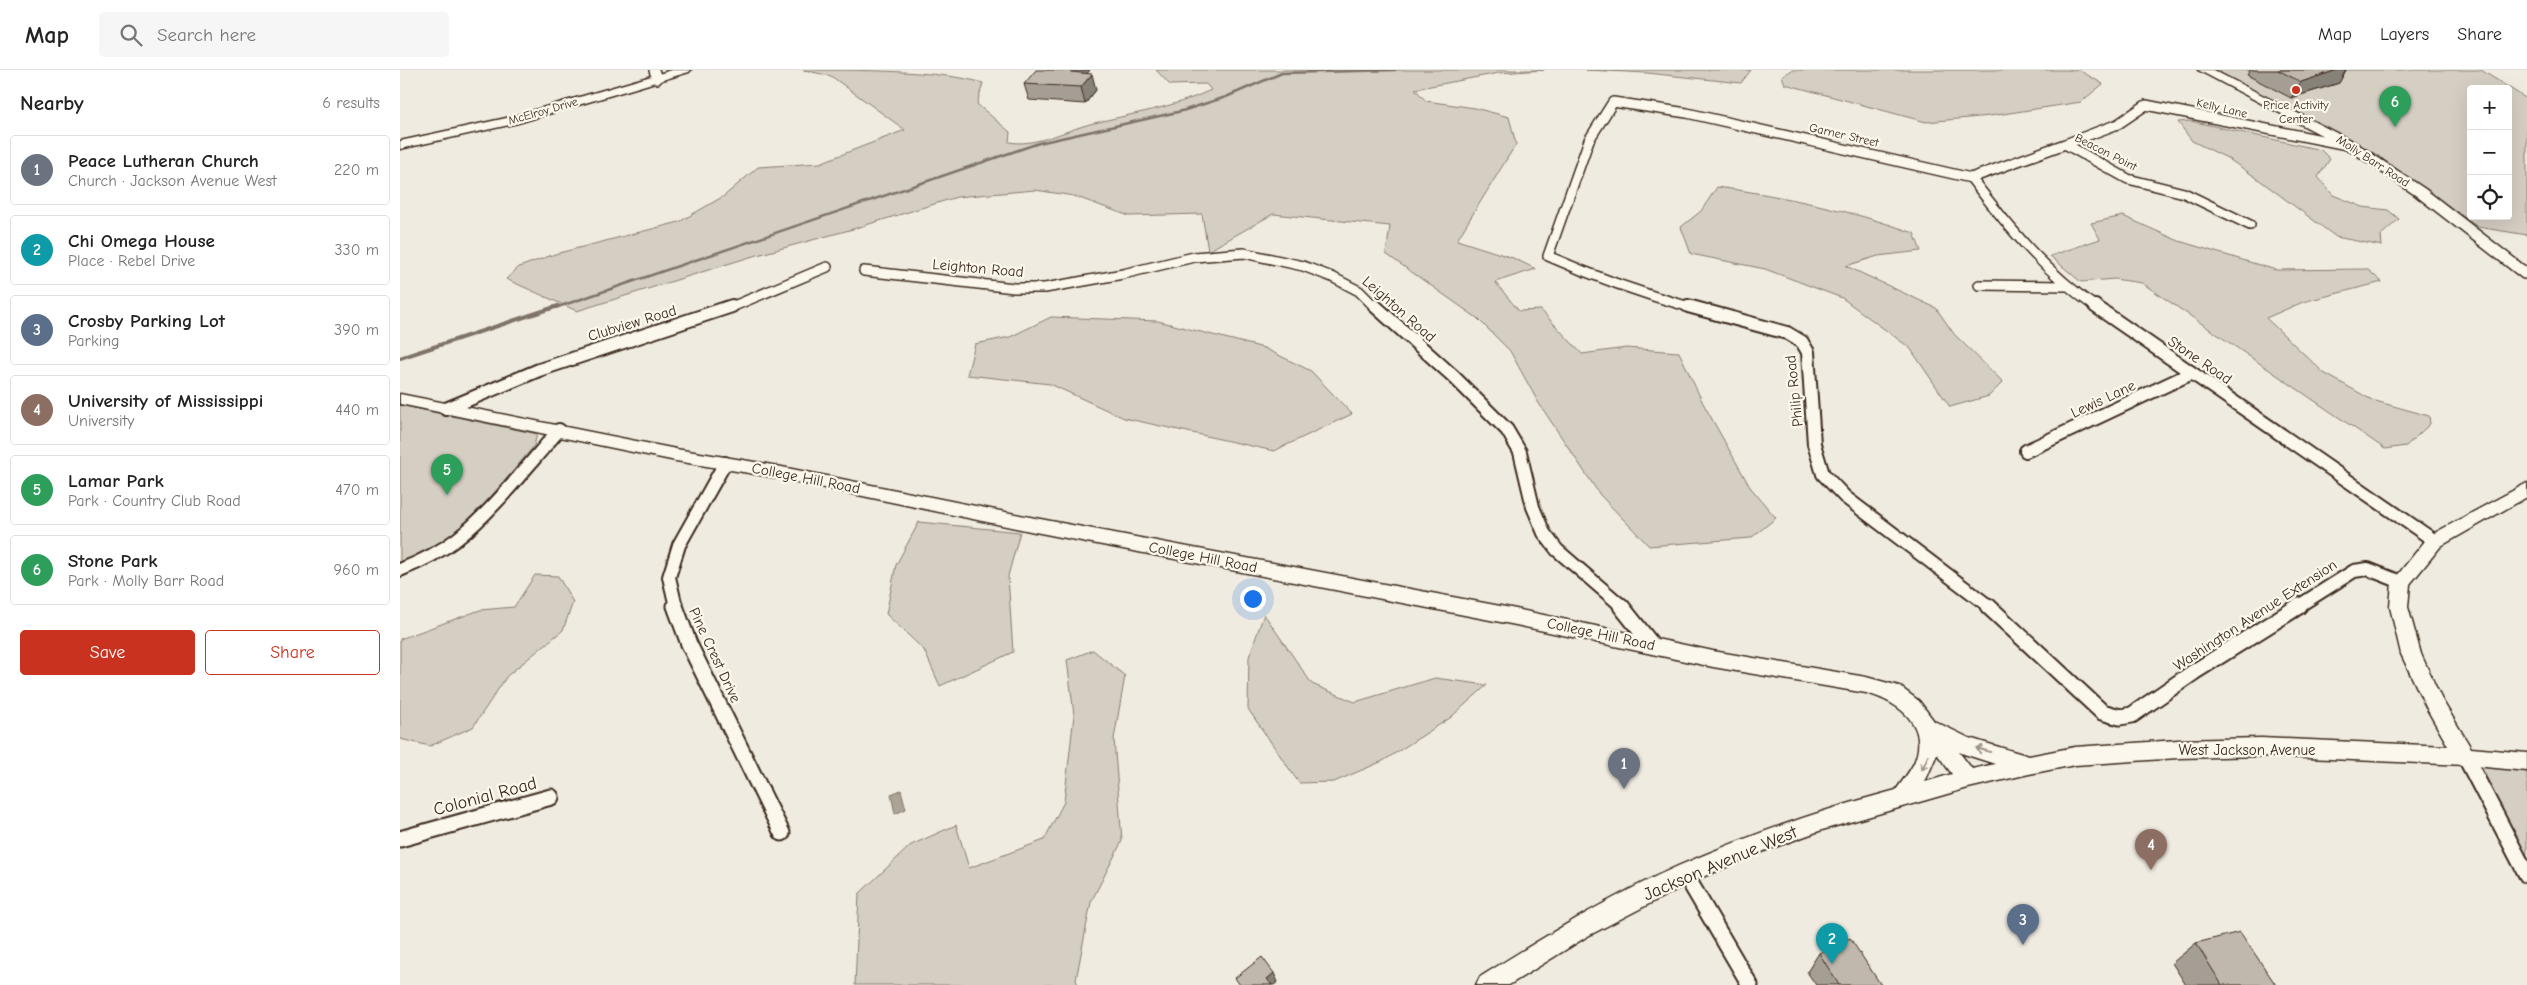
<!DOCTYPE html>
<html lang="en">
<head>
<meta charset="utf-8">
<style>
	:root { --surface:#fff; --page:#f6f6f6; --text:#222; --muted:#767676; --line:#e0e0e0; --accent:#c8321e }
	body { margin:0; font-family:"Comic Neue",sans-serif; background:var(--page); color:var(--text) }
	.controls { position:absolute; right:15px; top:15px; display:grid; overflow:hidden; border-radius:5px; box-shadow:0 5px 20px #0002 }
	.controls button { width:45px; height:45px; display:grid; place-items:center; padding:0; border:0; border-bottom:1px solid var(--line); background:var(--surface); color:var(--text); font:25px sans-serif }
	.you { position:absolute; left:852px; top:528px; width:18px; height:18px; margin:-12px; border:4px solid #fff; border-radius:50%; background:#1a73e8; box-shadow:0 0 0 8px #1a73e833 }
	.badge { display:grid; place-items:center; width:32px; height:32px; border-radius:50%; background:var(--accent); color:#fff; font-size:16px; font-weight:700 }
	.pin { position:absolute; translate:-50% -41px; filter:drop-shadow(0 1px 2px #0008) }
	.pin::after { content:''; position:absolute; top:26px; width:18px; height:15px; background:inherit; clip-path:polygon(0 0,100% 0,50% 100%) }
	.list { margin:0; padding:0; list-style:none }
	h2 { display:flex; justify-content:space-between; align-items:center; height:65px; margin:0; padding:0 20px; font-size:21px }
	h2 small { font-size:16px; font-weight:400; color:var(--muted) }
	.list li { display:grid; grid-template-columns:32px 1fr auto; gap:15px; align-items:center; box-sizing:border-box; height:70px; margin:0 10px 10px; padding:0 10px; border:1px solid var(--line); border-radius:5px }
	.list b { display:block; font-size:19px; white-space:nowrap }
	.list p { margin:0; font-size:16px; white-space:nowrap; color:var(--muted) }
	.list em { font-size:16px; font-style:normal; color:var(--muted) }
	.actions { display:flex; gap:10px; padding:15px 20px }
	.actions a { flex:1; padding:11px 0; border:1px solid var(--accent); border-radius:5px; text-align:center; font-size:18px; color:var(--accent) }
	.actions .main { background:var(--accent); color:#fff }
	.icon { flex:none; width:28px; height:28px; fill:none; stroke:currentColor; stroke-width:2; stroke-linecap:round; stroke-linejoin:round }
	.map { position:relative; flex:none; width:2127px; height:915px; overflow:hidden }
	header { display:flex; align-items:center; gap:30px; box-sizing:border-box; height:70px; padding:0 25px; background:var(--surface); border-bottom:1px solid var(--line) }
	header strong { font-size:24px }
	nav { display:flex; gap:28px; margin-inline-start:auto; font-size:18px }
	.search { width:350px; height:45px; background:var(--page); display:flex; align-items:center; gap:12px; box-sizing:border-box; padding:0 18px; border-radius:5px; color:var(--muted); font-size:19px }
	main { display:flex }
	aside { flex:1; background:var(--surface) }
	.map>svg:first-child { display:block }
	.green { fill:#d5cec3; stroke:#887c70; fill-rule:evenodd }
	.water { fill:#aca397; stroke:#7f7367 }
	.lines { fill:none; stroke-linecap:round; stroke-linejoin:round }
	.stream-far1 { stroke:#7f7367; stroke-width:2.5 }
	.stream { stroke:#7f7367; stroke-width:4 }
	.street-far2-casing { stroke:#3b2a1e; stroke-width:12 }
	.street-far1-casing { stroke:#3b2a1e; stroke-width:16 }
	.street-casing { stroke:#3b2a1e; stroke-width:19 }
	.secondary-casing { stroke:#3b2a1e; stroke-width:3 }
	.street-far2 { stroke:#fbf7ec; stroke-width:9 }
	.street-far1 { stroke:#fbf7ec; stroke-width:12 }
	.street { stroke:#fbf7ec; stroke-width:15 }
	.secondary { fill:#fbf7ec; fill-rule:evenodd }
	.wall { fill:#a59e95; stroke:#3b2a1e }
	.shaded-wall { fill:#868179; stroke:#3b2a1e }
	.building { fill:#c0b8ad; stroke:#3b2a1e }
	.oneway { stroke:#9b9085 }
	.poi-dot { fill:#c8321e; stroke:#fbf7ec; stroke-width:2 }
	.labels { text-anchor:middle; stroke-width:4.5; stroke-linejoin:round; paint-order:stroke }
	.far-poi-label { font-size:12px; fill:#3b2a1e; stroke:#fbf7ec }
	.far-street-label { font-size:12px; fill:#3b2a1e; stroke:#fbf7ec }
	.street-label { font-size:15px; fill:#3b2a1e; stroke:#fbf7ec }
	.near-street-label { font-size:18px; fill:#3b2a1e; stroke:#fbf7ec }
</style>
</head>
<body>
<header>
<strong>Map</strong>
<div class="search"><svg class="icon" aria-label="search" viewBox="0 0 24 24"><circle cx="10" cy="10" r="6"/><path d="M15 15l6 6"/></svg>Search here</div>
<nav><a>Map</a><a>Layers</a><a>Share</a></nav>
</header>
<main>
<aside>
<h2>Nearby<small>6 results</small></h2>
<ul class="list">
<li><span class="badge" style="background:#6b7280">1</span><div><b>Peace Lutheran Church</b><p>Church · Jackson Avenue West</p></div><em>220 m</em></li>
<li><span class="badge" style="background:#0f9aa8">2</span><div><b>Chi Omega House</b><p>Place · Rebel Drive</p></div><em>330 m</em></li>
<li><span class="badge" style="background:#5c6f8a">3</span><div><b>Crosby Parking Lot</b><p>Parking</p></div><em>390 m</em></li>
<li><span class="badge" style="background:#8d6e63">4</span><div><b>University of Mississippi</b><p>University</p></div><em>440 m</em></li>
<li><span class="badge" style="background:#2e9e5b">5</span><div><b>Lamar Park</b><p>Park · Country Club Road</p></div><em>470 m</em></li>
<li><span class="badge" style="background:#2e9e5b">6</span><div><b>Stone Park</b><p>Park · Molly Barr Road</p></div><em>960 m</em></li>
</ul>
<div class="actions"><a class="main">Save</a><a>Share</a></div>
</aside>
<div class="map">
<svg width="2127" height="915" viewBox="0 0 2127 915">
	<rect width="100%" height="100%" fill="#f0ebe0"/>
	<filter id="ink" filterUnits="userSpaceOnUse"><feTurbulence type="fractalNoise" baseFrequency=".02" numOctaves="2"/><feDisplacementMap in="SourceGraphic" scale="10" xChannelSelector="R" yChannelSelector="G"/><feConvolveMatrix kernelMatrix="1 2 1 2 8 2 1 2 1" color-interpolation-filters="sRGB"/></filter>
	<g filter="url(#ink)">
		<path class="green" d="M403,0c50,0 137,0 180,13l-6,21 33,28 -1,10c26,5 55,-11 81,-18 40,-10 83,-16 121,-34l-5,-6 -36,1 -14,-15h388l-45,3 -84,16 11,12 49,7 34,9 7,27 -59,96 56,18 23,11 -41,13 24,29 22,-1 41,44 44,-6 53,4 24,51 47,84 26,31 -25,20 -102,8 -49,-51 -62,-93 -28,-51 -33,-33 -91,-64 4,-28 -117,-12 -65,37 -6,-37 -73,2 -55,-20 -39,-6 -78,7 -104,32 -103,28 -173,54 -71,-32 13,-12 36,-13 124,-32 45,-26 34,-29 62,-4 85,-33 -74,-54z
			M1186,0h165l-10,13 -94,-10z
			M1392,0h287l24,14 -22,18 -91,14 -64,6 -141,-38 -3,-8z
			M1804,0h277l46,29v136l-49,-8 -101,-72zM2071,19h37v127h-37z
			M1791,51l130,29 9,9 -12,18 15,18 30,12 25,3 11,9 -18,16 1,11 -46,-9 -82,-61 -27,-18 -35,-17 -14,-19z
			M1317,117c68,9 133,23 197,46l7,18 -43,5 -32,10 90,42 18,26 49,48 -14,14 -39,11 -40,-59 -68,-50 -77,-29 -74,-15 -10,-27 20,-16z
			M1723,146l56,25 97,29 91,-1 15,13 -79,20 -37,16 58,55 48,27 57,16 1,8 -24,22 -21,3 -243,-166 -28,-4 -33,3 -31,-26 50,-17 -9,-16z
			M651,247l107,4 106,27 47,23 41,43 -78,37 -150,-33 -74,-34 -83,-9 8,-31 35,-7z
			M0,335l137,29 -3,12 -61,72 -22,20 -51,28z
			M519,452l101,10 -12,44 5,76 -73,34 -16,-36 -38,-36 10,-49z
			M135,505l23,1 15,26 -10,28 -56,46 -34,51 -43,19 -30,-7v-100l80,-29 34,-3z
			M864,544l48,70 43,18 80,-24 52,7 -37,33 -67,43 -49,21 -35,1 -51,-74 1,-52z
			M693,580l32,26 -11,63 8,102 -31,61 -15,78 2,5h-223l4,-91 52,-49 45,-20 13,43 75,-28 20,-38 10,-87 -7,-55z
			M2065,686l62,6v113z"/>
		<path class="water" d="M501,720l5,19 -11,5 -4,-20z"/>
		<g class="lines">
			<path class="stream-far1" d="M155,238l484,-165 143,-32 44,-14 56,-24 113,-3"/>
			<path class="stream" d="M0,288l158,-52"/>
			<g class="street-far2-casing">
				<path id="street-far2" d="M254,0l3,9
					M1571,108c39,51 73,93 126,130
					M1850,155l-66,-32 -56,-14 -63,-35 53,-20 28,-19 206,41
					M464,201l150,17h31l78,-14 71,-17 50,-4 59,13 29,11 27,14 17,17
					M1579,215l87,1
					M329,238l98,-41
					M1293,238c-50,-14 -98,-31 -145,-52l41,-116 24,-38 74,11 284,65 94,-34"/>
			</g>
			<g class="street-far1-casing">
				<path id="street-far1" d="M975,236l78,70 54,54 13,22 13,55 11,26 13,17 66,57
					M1288,236l99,27 15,9 6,10 6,92 9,30 22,23 145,110
					M1695,236l340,235
					M46,339l93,-39 193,-64
					M1626,381l166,-78
					M0,500c20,-8 40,-18 57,-31 36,-28 71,-74 102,-109
					M276,537l-7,-30 10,-32 46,-82
					M1897,537l57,-36 14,-2 33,13"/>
			</g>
			<g class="street-casing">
				<path id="street" d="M275,536l14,38 93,189
					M1221,536l31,39
					M1588,536l114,106 18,5 12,-2 62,-43 105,-66
					M2065,686l62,119
					M0,769l151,-42
					M1285,804l65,111"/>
			</g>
			<g class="secondary-casing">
				<path id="secondary" d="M272,0h19l-2,2 -171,51 -118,26v-8l111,-24z
					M1798,0h15l143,73 69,46 102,79v11l-5,-1 -107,-83 -67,-46z
					M0,324l276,55 91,15 268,54 481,91 197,42 153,26 33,9 20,15 15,20 35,17 60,18 46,-9 103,-7 83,-2 187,8 -21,-37 -26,-55 -11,-47 2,-25 37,-46 98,-53v14l-86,49 -31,38 -2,23 13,47 20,44 30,50 56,5v18l-62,-6 -204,-9 -83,2 -103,7 -46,9 -61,14 -146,42 -58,21 -71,30 -107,56 -77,48h-33l4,-8c64,-40 129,-80 198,-111 71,-31 143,-56 218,-76 6,-9 13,-17 18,-27 16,-38 -15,-61 -48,-70l-153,-26 -197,-42 -481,-93 -268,-56 -91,-15 -276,-57zM1559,682l5,2 31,10 -23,5zM1537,684l15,20 -27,8z"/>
			</g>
			<use href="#street-far2" class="street-far2"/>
			<use href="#street-far1" class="street-far1"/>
			<use href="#street" class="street"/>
			<use href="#secondary" class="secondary"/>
		</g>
		<path class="wall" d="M690,0l-3,3 9,17 -11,14 -56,-4 -5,-16z
			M1850,0h96l-7,13 -48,15 -44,-23z
			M1796,873l80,42h-90l-14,-22z
			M1419,883l62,32h-65l-9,-13z"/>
		<path class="shaded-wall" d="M672,0h18l-14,17 -5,-15z
			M1937,0h9l-7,13 -48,15 10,-16z
			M692,4l4,16 -11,14 -4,-17z
			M874,903l4,9 -4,3h-5l-2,-6z"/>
		<path class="building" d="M636,0h36l-1,2 21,2 -11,13 -57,-3z
			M1878,0h59l-36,12z
			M1840,862l36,53h-54l-26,-42z
			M1450,868l31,47h-42l-20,-32z
			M862,887l12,16 -7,6 5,6h-32l-5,-7z"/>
		<defs><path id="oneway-shaft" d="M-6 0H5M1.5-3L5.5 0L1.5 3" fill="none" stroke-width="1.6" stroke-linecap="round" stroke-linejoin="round" transform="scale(1.25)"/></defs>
		<g class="oneway">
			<use href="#oneway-shaft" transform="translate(1583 680) rotate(-164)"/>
			<use href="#oneway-shaft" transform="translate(1525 693) rotate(113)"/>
		</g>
	</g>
	<circle class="poi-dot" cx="1896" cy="20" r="5"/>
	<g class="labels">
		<g class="far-poi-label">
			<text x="1896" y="39">Price Activity<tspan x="1896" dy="14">Center</tspan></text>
		</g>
		<g class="far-street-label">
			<text transform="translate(1822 38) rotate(13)" y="4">Kelly Lane</text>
			<text transform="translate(143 41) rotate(-16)" y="4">McElroy Drive</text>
			<text transform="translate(1444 65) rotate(13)" y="4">Garner Street</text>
			<text transform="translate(1706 82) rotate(27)" y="4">Beacon Point</text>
			<text transform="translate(1973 91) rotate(33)" y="4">Molly Barr Road</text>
		</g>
		<g class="street-label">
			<text transform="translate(578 198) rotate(5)" y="5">Leighton Road</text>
			<text transform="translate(999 239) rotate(41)" y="5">Leighton Road</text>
			<text transform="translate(232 253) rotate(-17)" y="5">Clubview Road</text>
			<text transform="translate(1800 290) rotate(34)" y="5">Stone Road</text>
			<text transform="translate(1394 321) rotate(-96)" y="5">Philip Road</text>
			<text transform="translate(1703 329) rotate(-25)" y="5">Lewis Lane</text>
			<text transform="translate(406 408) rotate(11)" y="5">College Hill Road</text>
			<text transform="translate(803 487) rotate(11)" y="5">College Hill Road</text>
			<text transform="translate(1855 545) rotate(-33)" y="5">Washington Avenue Extension</text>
			<text transform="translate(1201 564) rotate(12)" y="5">College Hill Road</text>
			<text transform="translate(315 585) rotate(65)" y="5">Pine Crest Drive</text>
			<text x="1847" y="685">West Jackson Avenue</text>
		</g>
		<g class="near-street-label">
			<text transform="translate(85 726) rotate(-15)" y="6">Colonial Road</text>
			<text transform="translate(1320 793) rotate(-23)" y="6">Jackson Avenue West</text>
		</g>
	</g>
</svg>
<div class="controls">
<button>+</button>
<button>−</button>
<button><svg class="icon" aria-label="locate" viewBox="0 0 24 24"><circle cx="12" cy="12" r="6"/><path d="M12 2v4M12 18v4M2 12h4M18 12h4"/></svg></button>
</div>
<div class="you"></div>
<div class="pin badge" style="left:1224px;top:719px;background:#6b7280">1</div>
<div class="pin badge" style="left:1432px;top:894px;background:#0f9aa8">2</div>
<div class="pin badge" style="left:1623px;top:875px;background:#5c6f8a">3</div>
<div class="pin badge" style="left:1751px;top:800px;background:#8d6e63">4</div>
<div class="pin badge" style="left:47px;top:425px;background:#2e9e5b">5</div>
<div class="pin badge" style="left:1995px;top:57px;background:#2e9e5b">6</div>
</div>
</main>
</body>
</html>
